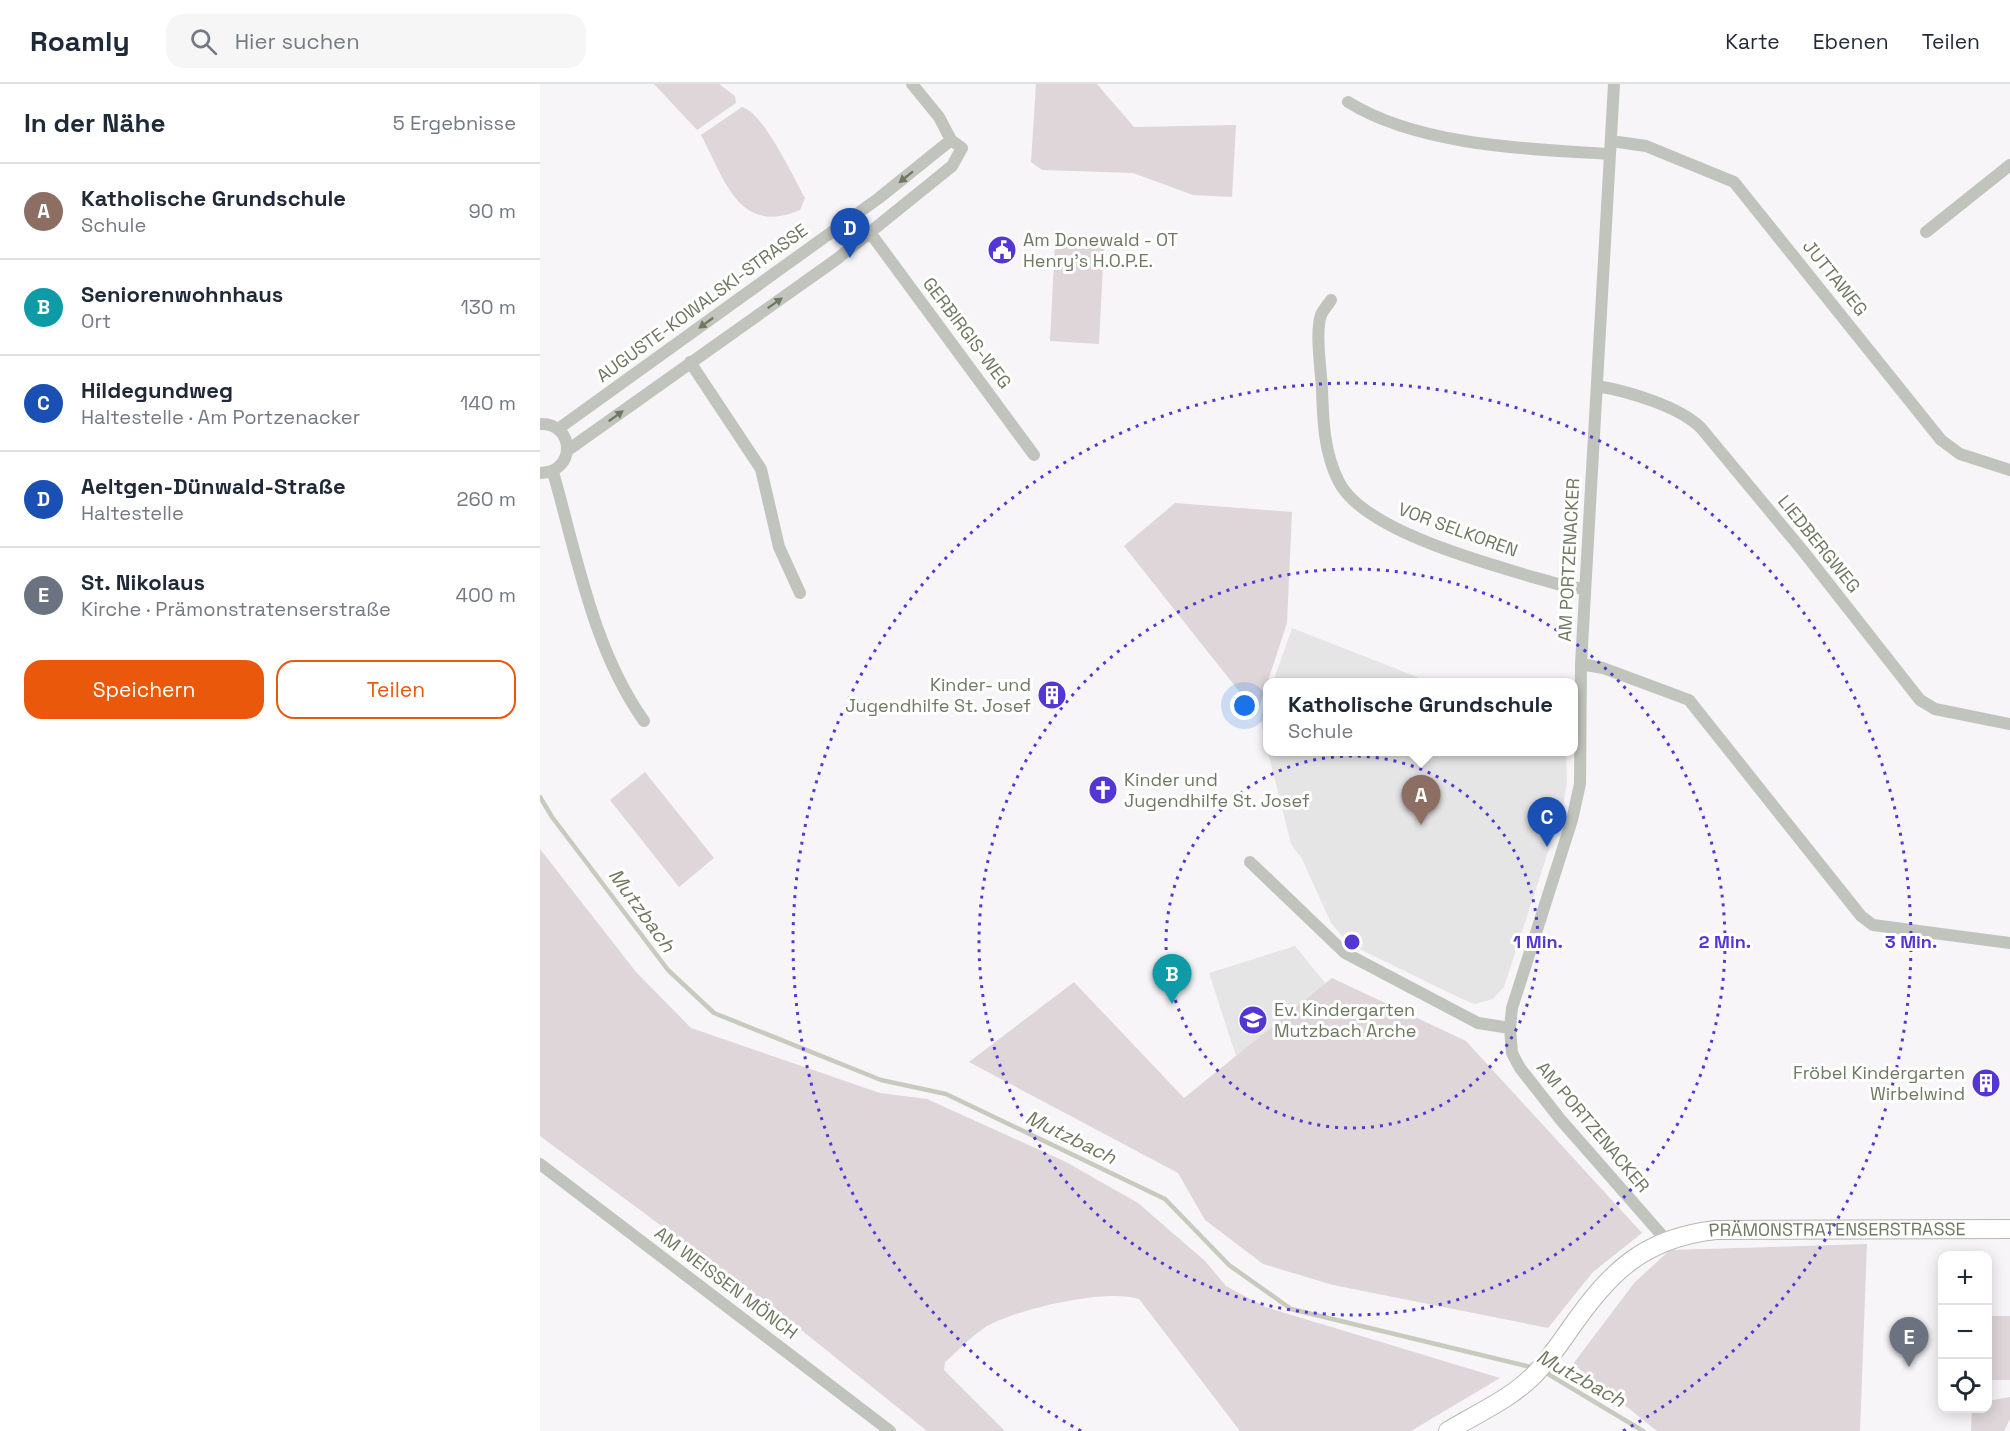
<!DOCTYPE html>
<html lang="de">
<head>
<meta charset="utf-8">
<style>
	:root { --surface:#fff; --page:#f6f6f7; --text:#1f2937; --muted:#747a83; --line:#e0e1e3; --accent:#ea580c }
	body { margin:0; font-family:"Space Grotesk",sans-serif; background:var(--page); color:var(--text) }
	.controls { position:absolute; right:18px; bottom:18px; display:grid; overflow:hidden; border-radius:12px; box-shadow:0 3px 15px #0003 }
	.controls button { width:54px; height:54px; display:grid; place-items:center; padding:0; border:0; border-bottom:2px solid var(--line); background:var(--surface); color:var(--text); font:30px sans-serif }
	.you { position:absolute; left:705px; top:622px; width:21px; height:21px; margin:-15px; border:4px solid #fff; border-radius:50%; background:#1a73e8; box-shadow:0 0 0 9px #1a73e833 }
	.badge { display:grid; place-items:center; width:39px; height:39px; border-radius:50%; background:var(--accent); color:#fff; font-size:20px; font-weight:700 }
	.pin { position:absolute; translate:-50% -50px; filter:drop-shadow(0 2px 3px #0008) }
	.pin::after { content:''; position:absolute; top:32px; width:21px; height:18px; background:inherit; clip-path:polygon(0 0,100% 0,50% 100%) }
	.popup { position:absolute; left:723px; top:594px; width:315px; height:78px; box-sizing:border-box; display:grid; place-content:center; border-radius:12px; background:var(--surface); filter:drop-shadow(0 2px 4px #0005); font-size:20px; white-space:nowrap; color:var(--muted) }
	.popup b { font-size:22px; color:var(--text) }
	.popup::after { content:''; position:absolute; left:50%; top:100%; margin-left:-12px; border:12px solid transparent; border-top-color:var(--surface) }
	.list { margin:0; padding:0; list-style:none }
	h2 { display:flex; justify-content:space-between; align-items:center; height:78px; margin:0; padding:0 24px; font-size:26px }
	h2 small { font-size:20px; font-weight:400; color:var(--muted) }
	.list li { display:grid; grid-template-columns:39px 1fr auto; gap:18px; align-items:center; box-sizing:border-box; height:96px; padding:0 24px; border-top:2px solid var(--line) }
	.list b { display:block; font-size:22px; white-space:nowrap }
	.list p { margin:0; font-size:20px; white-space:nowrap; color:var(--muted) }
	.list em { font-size:20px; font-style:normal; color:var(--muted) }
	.actions { display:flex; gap:12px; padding:18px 24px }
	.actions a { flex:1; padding:14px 0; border:2px solid var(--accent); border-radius:18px; text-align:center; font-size:21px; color:var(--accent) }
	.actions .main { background:var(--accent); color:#fff }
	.icon { flex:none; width:33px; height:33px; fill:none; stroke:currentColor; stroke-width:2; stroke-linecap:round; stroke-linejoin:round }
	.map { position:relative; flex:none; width:1470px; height:1347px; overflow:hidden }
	header { display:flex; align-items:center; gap:36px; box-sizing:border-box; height:84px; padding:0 30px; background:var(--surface); border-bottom:2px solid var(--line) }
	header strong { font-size:28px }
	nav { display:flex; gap:33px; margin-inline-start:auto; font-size:21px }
	.search { width:420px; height:54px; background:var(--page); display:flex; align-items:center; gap:15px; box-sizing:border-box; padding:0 21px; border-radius:18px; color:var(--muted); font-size:22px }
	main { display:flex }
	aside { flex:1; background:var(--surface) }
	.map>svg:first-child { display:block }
	.built { fill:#e6e5e5 }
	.green { fill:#ded6d9 }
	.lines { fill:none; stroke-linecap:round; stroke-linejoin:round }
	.stream { stroke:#c7cbbd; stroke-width:4.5 }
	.secondary-casing { stroke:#b5b9af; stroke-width:20 }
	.street { stroke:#c1c4bc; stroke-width:12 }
	.secondary { stroke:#fff; stroke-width:18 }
	.oneway { fill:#6f7860 }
	.ring { fill:none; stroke:#5337d5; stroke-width:3; stroke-dasharray:3 6 }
	.labels { text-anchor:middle; stroke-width:6; stroke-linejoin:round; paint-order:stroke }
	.poi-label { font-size:18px; fill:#6f7860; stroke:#fff; text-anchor:start }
	.street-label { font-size:18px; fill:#6f7860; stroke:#fff }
	.water-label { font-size:20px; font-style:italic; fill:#727860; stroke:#fff }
	.centre { fill:#5337d5; stroke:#fff; stroke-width:3 }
	.ring-label { font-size:18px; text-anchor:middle; font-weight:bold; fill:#5337d5; stroke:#fff; stroke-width:6; stroke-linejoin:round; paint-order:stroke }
</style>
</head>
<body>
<header>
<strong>Roamly</strong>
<div class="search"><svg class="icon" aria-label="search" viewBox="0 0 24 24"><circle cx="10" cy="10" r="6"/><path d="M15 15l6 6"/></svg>Hier suchen</div>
<nav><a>Karte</a><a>Ebenen</a><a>Teilen</a></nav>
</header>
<main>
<aside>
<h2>In der Nähe<small>5 Ergebnisse</small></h2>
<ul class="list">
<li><span class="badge" style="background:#8d6e63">A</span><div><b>Katholische Grundschule</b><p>Schule</p></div><em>90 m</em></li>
<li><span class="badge" style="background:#0f9aa8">B</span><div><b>Seniorenwohnhaus</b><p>Ort</p></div><em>130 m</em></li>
<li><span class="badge" style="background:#1a4fb4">C</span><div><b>Hildegundweg</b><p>Haltestelle · Am Portzenacker</p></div><em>140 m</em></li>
<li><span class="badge" style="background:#1a4fb4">D</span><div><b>Aeltgen-Dünwald-Straße</b><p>Haltestelle</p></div><em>260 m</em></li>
<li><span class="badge" style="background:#6b7280">E</span><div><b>St. Nikolaus</b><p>Kirche · Prämonstratenserstraße</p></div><em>400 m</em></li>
</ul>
<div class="actions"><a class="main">Speichern</a><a>Teilen</a></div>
</aside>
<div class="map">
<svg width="1470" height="1347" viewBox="0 0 1470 1347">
	<rect width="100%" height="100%" fill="#f7f5f7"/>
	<path class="built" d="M752,544l138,54h-157z
		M728,613v55h298l1,31 -4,23 -59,181 -11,12 -18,5 -13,-5 -113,-55 -18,-21 -29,-64 -11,-15 -31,-124z
		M755,862l31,38 -90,72 -27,-83z"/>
	<path class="green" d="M114,0h65l16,12 1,7 -39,27z
		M496,0h61l37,43 102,-2 -4,72 -39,-2 -60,-22 -91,-3 -11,-8z
		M202,23c22,6 51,70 63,91l-5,12c-62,27 -76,-33 -99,-75z
		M515,158l49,3 -5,99 -49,-3z
		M635,419l117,9 -5,111 -30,91 -133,-168z
		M105,688l69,86 -35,29 -69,-87z
		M0,765l96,123 55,56 189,65 47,6 139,63 72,41 67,58 21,25 39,21 235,71 -89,53h-171l-101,-132c-34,-11 -121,10 -152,27 -15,9 -29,25 -42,36l-1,8 61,61h-78l-137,-110 -250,-185z
		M792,894l134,63 176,192 -49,39 -45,56 -215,-43 -70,-21 -58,-44 -27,-47 -209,-111 105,-80 110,116z
		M1327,1160l-7,187h-203l-84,-67 62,-82 35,-32z
		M1448,1232h22v64h-22z
		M1470,1313v22l-6,12h-33l1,-22 16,-1v-7z"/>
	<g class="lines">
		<path class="stream" d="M0,713l12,20 116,153 46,43 167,67 65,14 219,105 64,66 62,44 244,59
			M1003,1287l100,60"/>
		<g class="secondary-casing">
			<g id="secondary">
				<path id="s1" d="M908,1347c28,-17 62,-32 85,-55 14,-14 26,-31 37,-47 40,-57 73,-91 146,-99l294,-1"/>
			</g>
		</g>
		<path class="street" d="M1074,0l-33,580 -1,120 -8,36 -60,188 -2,20 2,25 8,15 40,51 106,121
			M808,18c71,44 180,47 262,52
			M1071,57l35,5 88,36 207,258 19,14 50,16
			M1386,148l84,-67
			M331,150l163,221
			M791,216c-3,5 -8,10 -10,15 -6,18 0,54 1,74 1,32 2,64 17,93 27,53 169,87 225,104l21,3
			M150,278l71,107 18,78 21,46
			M1057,302c30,5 82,20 104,42l102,123 117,149 15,9 75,15
			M0,340c36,-1 36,49 0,49
			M18,345l321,-231 72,-58
			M28,366l269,-191 115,-93 10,-18 -11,-8 -12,-23 -27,-33
			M13,388c24,84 40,177 91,249
			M1041,580l22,4 86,32 172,216 12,9 137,18
			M710,778l95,91 133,70 32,5
			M0,1080l350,267"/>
		<use href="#secondary" class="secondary"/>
	</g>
	<defs><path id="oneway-solid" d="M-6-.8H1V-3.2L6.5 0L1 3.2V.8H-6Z" transform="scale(1.5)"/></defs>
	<g class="oneway">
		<use href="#oneway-solid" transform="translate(366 93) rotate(141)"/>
		<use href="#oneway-solid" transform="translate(235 219) rotate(-35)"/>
		<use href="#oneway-solid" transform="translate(166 239) rotate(144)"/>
		<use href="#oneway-solid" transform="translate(76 332) rotate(-36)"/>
	</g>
	<g class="ring">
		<circle cx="812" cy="858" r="186"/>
		<circle cx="812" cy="858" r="373"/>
		<path d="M541 1347A559 559 0 1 1 1083 1347"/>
	</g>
	<defs>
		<g id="civic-disc" transform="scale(1.5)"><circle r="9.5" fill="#5337d5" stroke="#fff"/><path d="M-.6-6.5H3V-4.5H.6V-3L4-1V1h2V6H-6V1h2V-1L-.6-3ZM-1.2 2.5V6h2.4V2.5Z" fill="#fff"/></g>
		<g id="building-disc" transform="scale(1.5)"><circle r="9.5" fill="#5337d5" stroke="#fff"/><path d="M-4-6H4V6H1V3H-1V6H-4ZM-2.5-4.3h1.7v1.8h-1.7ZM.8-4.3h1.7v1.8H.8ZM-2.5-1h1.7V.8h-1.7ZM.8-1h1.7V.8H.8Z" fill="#fff"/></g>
		<g id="church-disc" transform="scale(1.5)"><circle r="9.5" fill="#5337d5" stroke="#fff"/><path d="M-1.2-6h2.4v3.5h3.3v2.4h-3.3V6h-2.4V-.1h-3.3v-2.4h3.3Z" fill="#fff"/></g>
		<g id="school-disc" transform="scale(1.5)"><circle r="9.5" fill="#5337d5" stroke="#fff"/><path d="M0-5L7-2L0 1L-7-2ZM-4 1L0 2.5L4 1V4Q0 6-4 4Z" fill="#fff"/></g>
	</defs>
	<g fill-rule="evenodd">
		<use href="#civic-disc" x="462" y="166"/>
		<use href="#building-disc" x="512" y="611"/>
		<use href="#church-disc" x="563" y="706"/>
		<use href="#school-disc" x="713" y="936"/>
		<use href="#building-disc" x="1446" y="999"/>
	</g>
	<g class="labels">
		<g class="poi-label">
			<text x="483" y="162">Am Donewald - OT<tspan x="483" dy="21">Henry's H.O.P.E.</tspan></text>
			<text x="491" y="607" text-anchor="end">Kinder- und<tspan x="491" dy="21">Jugendhilfe St. Josef</tspan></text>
			<text x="584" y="702">Kinder und<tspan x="584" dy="21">Jugendhilfe St. Josef</tspan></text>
			<text x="734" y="932">Ev. Kindergarten<tspan x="734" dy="21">Mutzbach Arche</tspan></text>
			<text x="1425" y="995" text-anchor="end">Fröbel Kindergarten<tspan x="1425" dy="21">Wirbelwind</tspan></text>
		</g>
		<g class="street-label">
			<text transform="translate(1295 194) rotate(51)" y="6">JUTTAWEG</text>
			<text transform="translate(162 219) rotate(-36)" y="6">AUGUSTE-KOWALSKI-STRASSE</text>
			<text transform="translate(427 249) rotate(53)" y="6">GERBIRGIS-WEG</text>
			<text transform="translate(918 446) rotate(20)" y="6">VOR SELKOREN</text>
			<text transform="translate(1279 460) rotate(51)" y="6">LIEDBERGWEG</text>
			<text transform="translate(1029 476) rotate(-87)" y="6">AM PORTZENACKER</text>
			<text transform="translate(1053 1043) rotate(50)" y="6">AM PORTZENACKER</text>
			<text dy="6" stroke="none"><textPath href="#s1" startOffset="466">PRÄMONSTRATENSERSTRASSE</textPath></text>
			<text transform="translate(186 1199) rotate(37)" y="6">AM WEISSEN MÖNCH</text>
		</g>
		<g class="water-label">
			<text transform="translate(102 826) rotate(54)" y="7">Mutzbach</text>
			<text transform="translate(531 1053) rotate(26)" y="7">Mutzbach</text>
			<text transform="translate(1041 1294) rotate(29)" y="7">Mutzbach</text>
		</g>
	</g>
	<circle cx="812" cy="858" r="9" class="centre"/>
	<g class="ring-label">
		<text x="998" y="864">1 Min.</text>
		<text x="1185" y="864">2 Min.</text>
		<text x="1371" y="864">3 Min.</text>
	</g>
</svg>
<div class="controls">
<button>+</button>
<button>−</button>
<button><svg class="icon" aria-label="locate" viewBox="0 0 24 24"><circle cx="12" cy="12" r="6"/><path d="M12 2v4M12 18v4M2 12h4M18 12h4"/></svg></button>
</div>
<div class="you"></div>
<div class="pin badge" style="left:881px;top:741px;background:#8d6e63">A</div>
<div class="popup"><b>Katholische Grundschule</b>Schule</div>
<div class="pin badge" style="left:632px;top:920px;background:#0f9aa8">B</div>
<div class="pin badge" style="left:1007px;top:763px;background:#1a4fb4">C</div>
<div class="pin badge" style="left:310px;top:174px;background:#1a4fb4">D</div>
<div class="pin badge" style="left:1369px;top:1283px;background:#6b7280">E</div>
</div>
</main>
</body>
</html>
